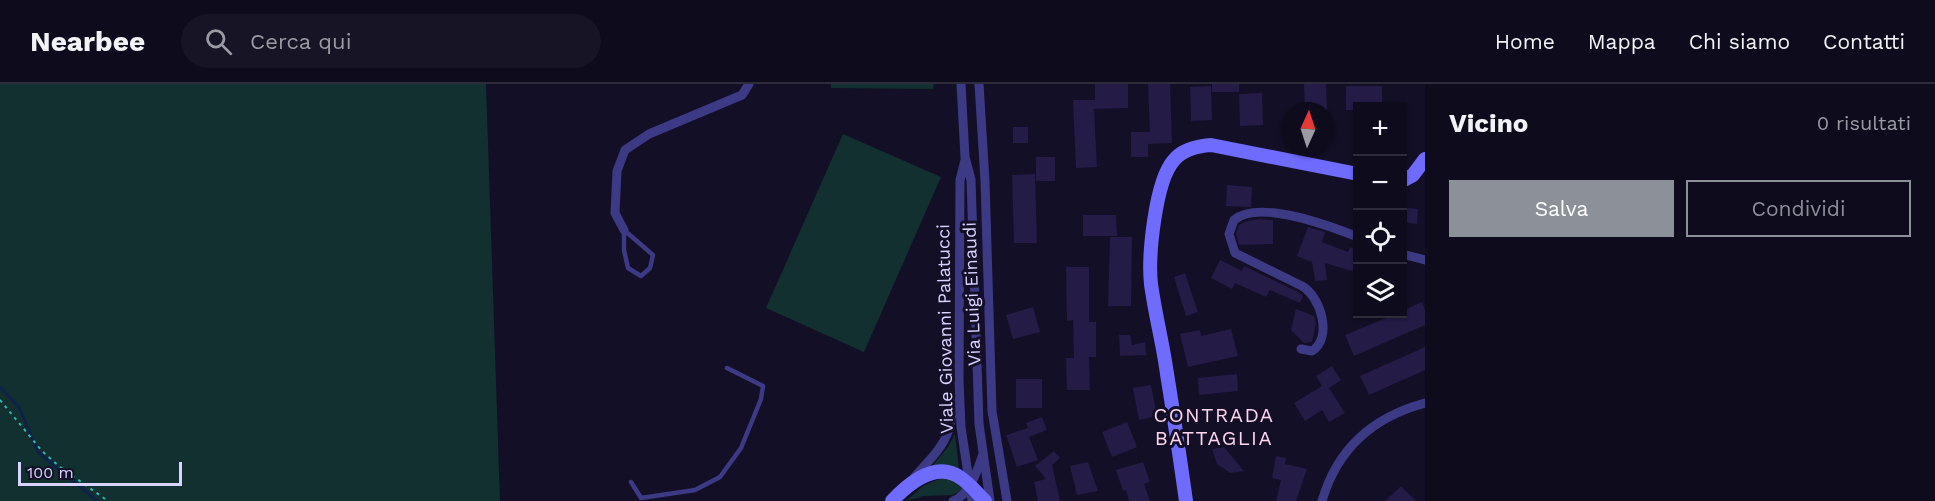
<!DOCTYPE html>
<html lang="it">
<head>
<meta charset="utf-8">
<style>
	:root { --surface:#0e0b1c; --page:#171425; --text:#f1f3f6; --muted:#9b9ba3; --line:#2e2b3b; --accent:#8c9099 }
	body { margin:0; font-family:"Work Sans",sans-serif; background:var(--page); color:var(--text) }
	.controls { position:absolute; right:18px; top:18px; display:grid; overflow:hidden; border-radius:0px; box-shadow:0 2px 4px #0004 }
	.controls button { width:54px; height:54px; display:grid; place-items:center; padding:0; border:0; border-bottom:2px solid var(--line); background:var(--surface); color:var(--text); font:30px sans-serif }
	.compass { position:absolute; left:1281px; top:18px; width:54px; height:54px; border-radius:50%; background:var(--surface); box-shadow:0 2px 4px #0004; rotate:3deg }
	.scale { position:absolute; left:18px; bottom:15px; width:164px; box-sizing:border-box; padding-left:6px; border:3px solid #d9d4ff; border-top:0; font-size:16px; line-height:21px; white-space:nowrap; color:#d9d4ff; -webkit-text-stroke:4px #130f26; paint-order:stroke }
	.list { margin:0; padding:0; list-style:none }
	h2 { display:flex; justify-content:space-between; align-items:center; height:78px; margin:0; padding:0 24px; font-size:26px }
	h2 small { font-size:20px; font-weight:400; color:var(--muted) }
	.actions { display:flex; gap:12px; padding:18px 24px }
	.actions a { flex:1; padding:14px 0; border:2px solid var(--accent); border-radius:0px; text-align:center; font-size:21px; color:var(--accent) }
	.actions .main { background:var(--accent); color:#fff }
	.icon { flex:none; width:33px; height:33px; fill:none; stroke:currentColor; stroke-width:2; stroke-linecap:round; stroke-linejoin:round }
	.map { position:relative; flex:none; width:1425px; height:417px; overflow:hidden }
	header { display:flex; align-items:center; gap:36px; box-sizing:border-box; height:84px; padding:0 30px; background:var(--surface); border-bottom:2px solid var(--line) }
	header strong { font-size:28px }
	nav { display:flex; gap:33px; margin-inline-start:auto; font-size:21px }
	.search { width:420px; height:54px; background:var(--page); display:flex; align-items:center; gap:15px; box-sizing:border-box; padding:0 21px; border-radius:33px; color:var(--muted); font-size:22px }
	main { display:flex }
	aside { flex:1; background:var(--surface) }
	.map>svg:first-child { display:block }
	.green { fill:#12302f }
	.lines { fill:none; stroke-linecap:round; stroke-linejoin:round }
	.stream { stroke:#0c2248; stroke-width:3 }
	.building { fill:#241b47 }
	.path { stroke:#2fb8b0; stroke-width:2; stroke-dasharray:3 4.5; stroke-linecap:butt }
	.lane { stroke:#3d3a85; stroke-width:4.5 }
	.street { stroke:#3d3a85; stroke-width:9 }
	.secondary { stroke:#6f6bff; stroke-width:14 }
	.labels { text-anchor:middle; stroke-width:6; stroke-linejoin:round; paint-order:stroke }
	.street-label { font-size:18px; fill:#d9d4ff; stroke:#130f26 }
	.neighbourhood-label { font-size:20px; letter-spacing:1.5px; fill:#ffd6f0; stroke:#130f26 }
</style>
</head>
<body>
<header>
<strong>Nearbee</strong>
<div class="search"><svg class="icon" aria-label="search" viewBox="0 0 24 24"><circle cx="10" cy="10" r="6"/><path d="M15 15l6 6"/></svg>Cerca qui</div>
<nav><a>Home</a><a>Mappa</a><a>Chi siamo</a><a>Contatti</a></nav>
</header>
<main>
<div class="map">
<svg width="1425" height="417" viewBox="0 0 1425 417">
	<rect width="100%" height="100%" fill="#130f26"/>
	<path class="green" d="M0,0h486l14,417h-500z
		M831,0h103l-1,5 -102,-1z
		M843,50l98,43 -77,175 -98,-44z
		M955,350l4,35 -7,-2 -20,-1 16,-19z
		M939,395h10l13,6 1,4 -10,6 -29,1 -18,5 17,-15z"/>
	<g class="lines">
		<path class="stream" d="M0,303l19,20 19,45 59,49"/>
	</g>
	<path class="building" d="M1095,0h33v24l-34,1 3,58 -21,1 -3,-68h22z
		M1148,0h22l2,59 -24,1v13h-17v-25h19z
		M1212,0h27v8h-27z
		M1304,0h22l1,27h-22z
		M1211,2l1,34 -21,1 -1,-34z
		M1346,2h36v20h-24v4h-12z
		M1262,9l1,32 -23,1 -1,-32z
		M1013,43h15v16h-15z
		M1036,73h19v24h-19z
		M1035,90l2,69h-23l-2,-68z
		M1227,101l25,2 -1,20 -25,-1z
		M1402,123l16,2 -1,15 -12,-2 -3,-4z
		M1083,131h33l1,21h-34z
		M1260,135l13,1v24l-34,1 -3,-11 3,-9 8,-4z
		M1308,143l17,5 -3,10 26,10 2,-5 8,3v15l-3,7 -30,-9 2,17 -12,1 -3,-19 -15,-6z
		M1110,153h22l-1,69h-23z
		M1220,176l22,11 2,-5 54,26 5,4 -3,7 -30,-13 -4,7 -31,-14 -3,6 -21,-11z
		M1066,183h23v55h7v35h-7l1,33h-23l-1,-32h8l-1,-38 -6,1z
		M1185,189l13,39 -12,4 -12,-39z
		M1422,218l3,8v15l-71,31 -9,-21 51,-21h6v-3z
		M1033,223l7,25 -27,7 -7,-24z
		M1296,225l18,7 2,7 -4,19 -8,1 -13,-13z
		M1231,245l7,27 -50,11 -8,-33 20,-4 1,6z
		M1119,251h11l2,10 13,-3 1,13 -26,1z
		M1425,263v23l-56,25 -9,-19z
		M1332,282l9,14 -12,8 16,25 -16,9 -7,-12 -17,11 -11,-18 28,-17 -6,-10z
		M1237,290l1,17 -39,4 -1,-17z
		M1016,295h26v29h-26z
		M1151,301l6,31 -18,4 -6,-32z
		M1042,333l5,13 -18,7 9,23 -21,7 -11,-32 22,-7 -2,-5z
		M1127,338l10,25 -25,10 -10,-25z
		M1224,363l20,24 -14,2 -13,-9 -5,-15z
		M1054,367l6,7 -8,7 8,36h-22l-4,-19 12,-3 -11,-13z
		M1276,372l10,2 -1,6 22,5 -11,32h-20l5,-21 -9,-2z
		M1088,378l10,29 -21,4 -7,-29z
		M1143,378l7,20 -6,2 6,17h-21l-3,-11 -3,1 -7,-21z
		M1401,402l15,15h-31z"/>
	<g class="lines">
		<path class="path" d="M0,316l42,51 18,16 48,34"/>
		<path class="lane" d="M624,146l29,25 -3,13 -9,8 -13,-8 -4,-18z
			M631,398l10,16 54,-8 25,-13 21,-29 20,-49 2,-13 -36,-18"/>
		<path class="street" d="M961,0l4,73 6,23 8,244 11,77
			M979,0l6,97 7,230 15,90
			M965,76l-5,20 -1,201 2,46 11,74
			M624,146l-9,-17 2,-42 8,-21 24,-16 93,-39 7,-11
			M1402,170l23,6
			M1301,265l11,2c21,-13 9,-54 -10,-65l-67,-33 -6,-19 5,-14c25,-21 96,6 124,17
			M913,395c12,-15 28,-28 35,-47 4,-11 5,-23 8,-34
			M953,417c17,-6 24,-30 30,-47
			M1322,417c15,-52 51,-84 103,-98"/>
		<path class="secondary" d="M1402,97l11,-6 12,-16
			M892,417c16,-17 44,-41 69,-23 9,6 16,15 24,23
			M1186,417c-6,-42 -12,-85 -19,-127 -4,-30 -12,-60 -16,-90 -3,-27 4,-103 23,-124 9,-11 23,-14 37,-15l147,29"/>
	</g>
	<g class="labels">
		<g class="street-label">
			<text transform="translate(972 210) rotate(-92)" y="6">Via Luigi Einaudi</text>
			<text transform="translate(945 245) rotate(-91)" y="6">Viale Giovanni Palatucci</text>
		</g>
		<g class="neighbourhood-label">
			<text x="1214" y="338">CONTRADA<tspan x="1214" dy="23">BATTAGLIA</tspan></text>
		</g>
	</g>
</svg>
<div class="controls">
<button>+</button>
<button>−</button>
<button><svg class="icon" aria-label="locate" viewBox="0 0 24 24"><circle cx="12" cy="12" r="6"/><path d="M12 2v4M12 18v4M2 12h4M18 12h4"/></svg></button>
<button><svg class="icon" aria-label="layers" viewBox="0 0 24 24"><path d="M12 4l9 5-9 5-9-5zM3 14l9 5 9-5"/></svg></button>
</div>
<svg class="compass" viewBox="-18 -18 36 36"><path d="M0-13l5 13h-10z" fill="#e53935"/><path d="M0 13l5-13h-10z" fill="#9b9ba3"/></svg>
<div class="scale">100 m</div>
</div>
<aside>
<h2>Vicino<small>0 risultati</small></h2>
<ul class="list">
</ul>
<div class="actions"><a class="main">Salva</a><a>Condividi</a></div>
</aside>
</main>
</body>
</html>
